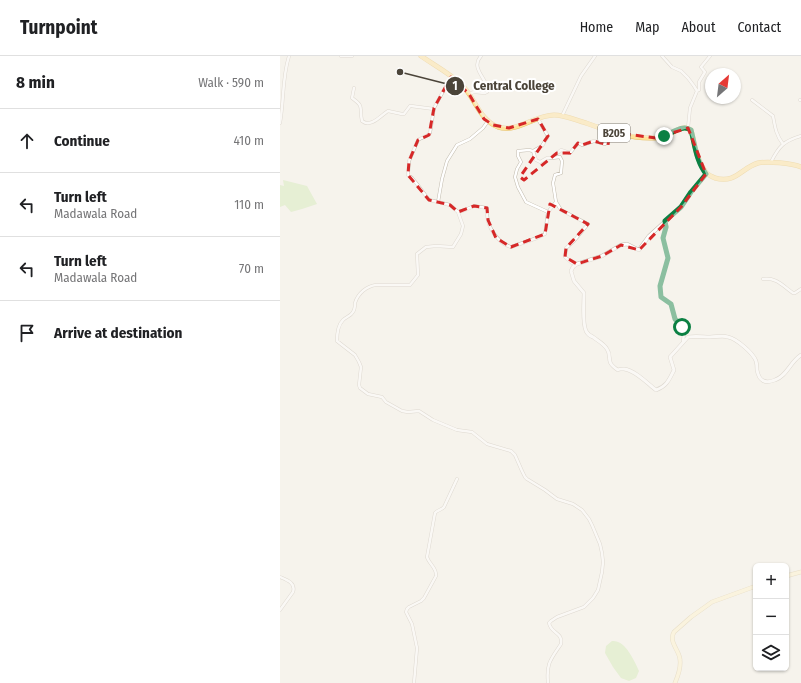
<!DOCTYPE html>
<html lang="en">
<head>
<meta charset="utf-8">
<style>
	:root { --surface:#fff; --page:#f6f6f6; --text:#202124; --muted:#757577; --line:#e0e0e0 }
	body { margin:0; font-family:"Fira Sans Condensed",sans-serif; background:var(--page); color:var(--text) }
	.controls { position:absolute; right:12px; bottom:12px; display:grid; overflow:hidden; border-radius:6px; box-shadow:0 1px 3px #0004 }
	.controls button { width:36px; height:36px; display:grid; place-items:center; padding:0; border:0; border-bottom:1px solid var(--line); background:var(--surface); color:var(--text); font:20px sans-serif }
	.compass { position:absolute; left:425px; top:12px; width:36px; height:36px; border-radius:50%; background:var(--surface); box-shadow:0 1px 3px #0004; rotate:28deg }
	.stop { position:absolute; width:12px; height:12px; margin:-9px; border:3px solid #0b8043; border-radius:50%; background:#fff }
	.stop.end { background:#0b8043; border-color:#fff; box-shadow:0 1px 4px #0008 }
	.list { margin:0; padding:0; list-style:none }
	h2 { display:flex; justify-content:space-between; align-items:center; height:52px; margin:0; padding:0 16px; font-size:17px }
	h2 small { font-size:13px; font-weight:400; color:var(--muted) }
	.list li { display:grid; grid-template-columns:26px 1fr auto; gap:12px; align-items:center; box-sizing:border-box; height:64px; padding:0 16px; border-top:1px solid var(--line) }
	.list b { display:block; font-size:15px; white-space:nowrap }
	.list p { margin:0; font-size:13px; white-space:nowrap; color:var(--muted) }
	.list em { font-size:13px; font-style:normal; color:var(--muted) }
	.icon { flex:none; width:22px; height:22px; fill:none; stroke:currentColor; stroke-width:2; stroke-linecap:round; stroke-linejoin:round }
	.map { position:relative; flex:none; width:521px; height:627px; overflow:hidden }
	header { display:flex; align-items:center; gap:24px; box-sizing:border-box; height:56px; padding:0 20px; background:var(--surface); border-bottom:1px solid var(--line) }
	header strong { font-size:19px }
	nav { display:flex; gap:22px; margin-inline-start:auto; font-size:14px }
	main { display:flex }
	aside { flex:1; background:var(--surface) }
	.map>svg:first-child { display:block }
	.green { fill:#d2eab5 }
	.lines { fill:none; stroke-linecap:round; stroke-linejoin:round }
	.minor-casing { stroke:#c2bbae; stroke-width:3.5 }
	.tertiary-casing { stroke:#c2bbae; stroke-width:4 }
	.secondary-casing { stroke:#d6c79b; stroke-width:4.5 }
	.primary-casing { stroke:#e6c16a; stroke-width:5 }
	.minor { stroke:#fff; stroke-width:2.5 }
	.tertiary { stroke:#fff; stroke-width:3 }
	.secondary { stroke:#fff3cd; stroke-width:3.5 }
	.primary { stroke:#ffe39c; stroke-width:4 }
	.route { stroke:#0b8043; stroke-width:5 }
	.marked { fill:none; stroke:#d62828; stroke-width:3; stroke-dasharray:8 5; stroke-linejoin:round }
	.labels { text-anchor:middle; stroke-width:4; stroke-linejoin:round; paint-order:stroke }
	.shield { fill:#fff; stroke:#817c74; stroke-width:1 }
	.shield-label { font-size:11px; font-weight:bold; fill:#4b4439 }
	.leader { fill:none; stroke:#4b4439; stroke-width:1.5 }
	.callout-dot { fill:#4b4439; stroke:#fff; stroke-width:1.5 }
	.mark-label { font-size:12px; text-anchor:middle; font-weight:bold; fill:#fff }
	.callout-label { font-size:13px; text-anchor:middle; font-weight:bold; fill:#4b4439; stroke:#fff; stroke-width:4; stroke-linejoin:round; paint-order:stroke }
</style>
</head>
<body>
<header>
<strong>Turnpoint</strong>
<nav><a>Home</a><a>Map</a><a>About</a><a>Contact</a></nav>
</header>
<main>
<aside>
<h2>8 min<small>Walk · 590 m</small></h2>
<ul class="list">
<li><svg class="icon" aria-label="ahead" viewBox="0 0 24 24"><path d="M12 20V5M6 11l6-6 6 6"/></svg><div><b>Continue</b></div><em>410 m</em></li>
<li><svg class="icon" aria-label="left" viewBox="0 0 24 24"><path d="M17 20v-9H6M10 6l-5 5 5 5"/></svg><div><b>Turn left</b><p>Madawala Road</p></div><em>110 m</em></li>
<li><svg class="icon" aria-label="left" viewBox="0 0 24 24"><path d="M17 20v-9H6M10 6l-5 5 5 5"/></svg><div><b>Turn left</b><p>Madawala Road</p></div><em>70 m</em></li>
<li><svg class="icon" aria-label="arrive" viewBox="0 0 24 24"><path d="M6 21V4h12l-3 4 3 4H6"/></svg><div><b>Arrive at destination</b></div></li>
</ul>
</aside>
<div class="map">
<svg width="521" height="627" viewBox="0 0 521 627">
	<rect width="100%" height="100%" fill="#f6f3ec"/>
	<path class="green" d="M3,124l24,6 10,18 -15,5 -11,3 -6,-7 -5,2v-22l4,1z
		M332,585c2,0 4,0 6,1 9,3 17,20 21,29l-3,7 -7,3 -8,-3 -8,-11 -8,-14 1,-7z"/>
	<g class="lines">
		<g class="minor-casing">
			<path id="minor" d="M61,0h11
				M382,0l10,11 9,4 7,7 6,8 3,5
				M74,32l-2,10c13,9 7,10 10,23 9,7 18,-5 26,-10l14,3h2l6,-8h1l23,3
				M189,38l5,-2 11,1 2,-1c3,-12 -18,-23 -6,-36
				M472,44l21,16c2,11 3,19 10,28
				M520,44h1
				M282,60l19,-40 14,-20
				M208,65l-5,7 -13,11 -13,6 -10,16 -5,18 -4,23 12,3 8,7 5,14 -2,8 -8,13 -17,-1 -10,1 -9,7 1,21 -8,10h-34c-9,1 -18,8 -21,18 0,3 0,6 -2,9 -2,4 -7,5 -10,8 -5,5 -6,15 -6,21l18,14 4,7 2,5 -2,18 1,3 8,6 14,3 4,5 16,9 6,1 11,-1 14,9 24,10 15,2 15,12 24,7 4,4 7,16 3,6 2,2 18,11 12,9 16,5 9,6 7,9 3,6 8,19 2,9 1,9 -1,10 -4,18 -5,8 -9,9 -27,10 -6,4 -2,2c2,11 14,9 12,21 -10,15 -15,19 -13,39
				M0,67c4,-22 2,-45 9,-67
				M408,72l2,-20 7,-17 2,-1v-8l6,-10 -4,-5 9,-11
				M253,95l9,-5 6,-10 -10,-17
				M491,106c8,-16 13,-21 30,-26
				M158,146l-9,-2 -12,-16 -5,-6 -4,-3 1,-14 9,-21c4,-3 9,-3 12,-7l4,-25 17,-31
				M276,146l5,8 27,14 -14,17 -8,7 -1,9 7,6 5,1
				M178,156l7,-2 9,-4 13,2c0,4 0,9 1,13 3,11 12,23 23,26l26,-9 8,-4 3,-22 -22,-10 -8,-15 -3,-10 2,-8 4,-7 -3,-6v-5l11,-1 4,1 3,9 4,2 7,-4h4l10,-8 9,3 8,-10 4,2 12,-4 11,3 3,-2 2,-10
				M268,156l8,-10 -3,-19 2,-8 6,-2 1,-12 -2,-4 -8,1
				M385,166l2,5 -4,11 5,21 -8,27 1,11 10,7 4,15 7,8 2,7 -1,7
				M483,223c13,-2 20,7 30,14h2l6,-4
				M0,521c7,3 16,6 13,15l-13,18
				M134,627l3,-35 -5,-24 -6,-12 1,-3 2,-2 12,-6 3,-3 12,-22c1,-8 -7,-12 -9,-19l8,-44c2,-3 7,-3 9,-6l13,-28"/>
		</g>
		<g class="tertiary-casing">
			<path id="tertiary" d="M426,118l-15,18 -10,15 -32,29 -8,11 -2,3 -12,-6 -6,1 -19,11 -25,8 -4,3 -2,4 3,10 10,12c0,10 -2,29 2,38 1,2 4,5 7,6 5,4 10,6 14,12 6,9 -3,12 11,21 0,-1 5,-1 6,-1 11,1 24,15 32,21 11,-4 13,-10 18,-20l-4,-13 18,-20c8,-1 15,0 22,0 6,0 13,-2 18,0 9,2 25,16 28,24 1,3 1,6 1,9 2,11 8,14 18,10 12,-4 15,-18 26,-25"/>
		</g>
		<g class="secondary-casing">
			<path id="secondary" d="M506,520l15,-4
				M395,627c3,-7 6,-15 5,-23 0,-9 -12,-18 -6,-28l17,-15 21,-15 44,-16"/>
		</g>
		<g class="primary-casing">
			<path id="primary" d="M141,0c13,9 28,17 40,28 14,13 18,36 37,43 19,6 37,-12 56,-12 11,0 21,5 32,8 22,8 44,16 68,15 4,0 8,-1 12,-2 8,-4 17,-12 25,-6 4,14 5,29 14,41 2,4 6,5 10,7 21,6 26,-10 43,-15 9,-2 34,0 43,4"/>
		</g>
		<use href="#minor" class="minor"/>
		<use href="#tertiary" class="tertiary"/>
		<use href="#secondary" class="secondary"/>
		<use href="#primary" class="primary"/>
	</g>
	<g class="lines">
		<path class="route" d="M384,80c8,-3 19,-12 27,-6 4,15 5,31 15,44l-15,18 -10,15 -16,14 1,6 -3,11 5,20 -8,28 1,11 10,7 4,15 7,8"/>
	</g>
	<path d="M0 0H521V627H0ZM171,21l18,17 15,25 9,6 16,3 29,-9 10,17 -28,41 4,3 33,-27h13l8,-10 4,2 12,-4 14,4 2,-13 46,6 32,-10 18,46 -25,33 -42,43 -18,-5 -19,11 -25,8 -12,-7 1,-9 22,-24 -38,-20 -5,30 -34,13 -15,-9 -8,-18 -1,-12 -13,-2 -16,6 -8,-7 -21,-5 -21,-25 1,-14 9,-21 11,-5 5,-27z" fill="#f6f3ec" fill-opacity=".55" fill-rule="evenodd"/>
	<path class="marked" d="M171,21l18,17 15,25 9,6 16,3 29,-9 10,17 -28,41 4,3 33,-27h13l8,-10 4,2 12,-4 14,4 2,-13 46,6 32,-10 18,46 -25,33 -42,43 -18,-5 -19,11 -25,8 -12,-7 1,-9 22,-24 -38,-20 -5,30 -34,13 -15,-9 -8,-18 -1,-12 -13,-2 -16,6 -8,-7 -21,-5 -21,-25 1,-14 9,-21 11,-5 5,-27z"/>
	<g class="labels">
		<rect class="shield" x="318" y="68" width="32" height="18" rx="3"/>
		<g class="shield-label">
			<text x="334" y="81">B205</text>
		</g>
	</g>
	<path class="leader" d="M120 16L175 30"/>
	<g class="callout-dot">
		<circle cx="120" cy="16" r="4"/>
		<circle cx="175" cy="30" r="10"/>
	</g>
	<g class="mark-label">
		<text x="175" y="34">1</text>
	</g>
	<g class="callout-label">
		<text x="234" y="34">Central College</text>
	</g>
</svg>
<div class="controls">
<button>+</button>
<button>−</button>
<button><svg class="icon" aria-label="layers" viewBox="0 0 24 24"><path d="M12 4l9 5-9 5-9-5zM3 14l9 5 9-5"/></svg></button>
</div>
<svg class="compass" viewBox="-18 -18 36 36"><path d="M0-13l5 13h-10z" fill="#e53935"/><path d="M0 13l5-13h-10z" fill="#757577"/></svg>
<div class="stop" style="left:402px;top:271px"></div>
<div class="stop end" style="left:384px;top:80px"></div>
</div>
</main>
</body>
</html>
